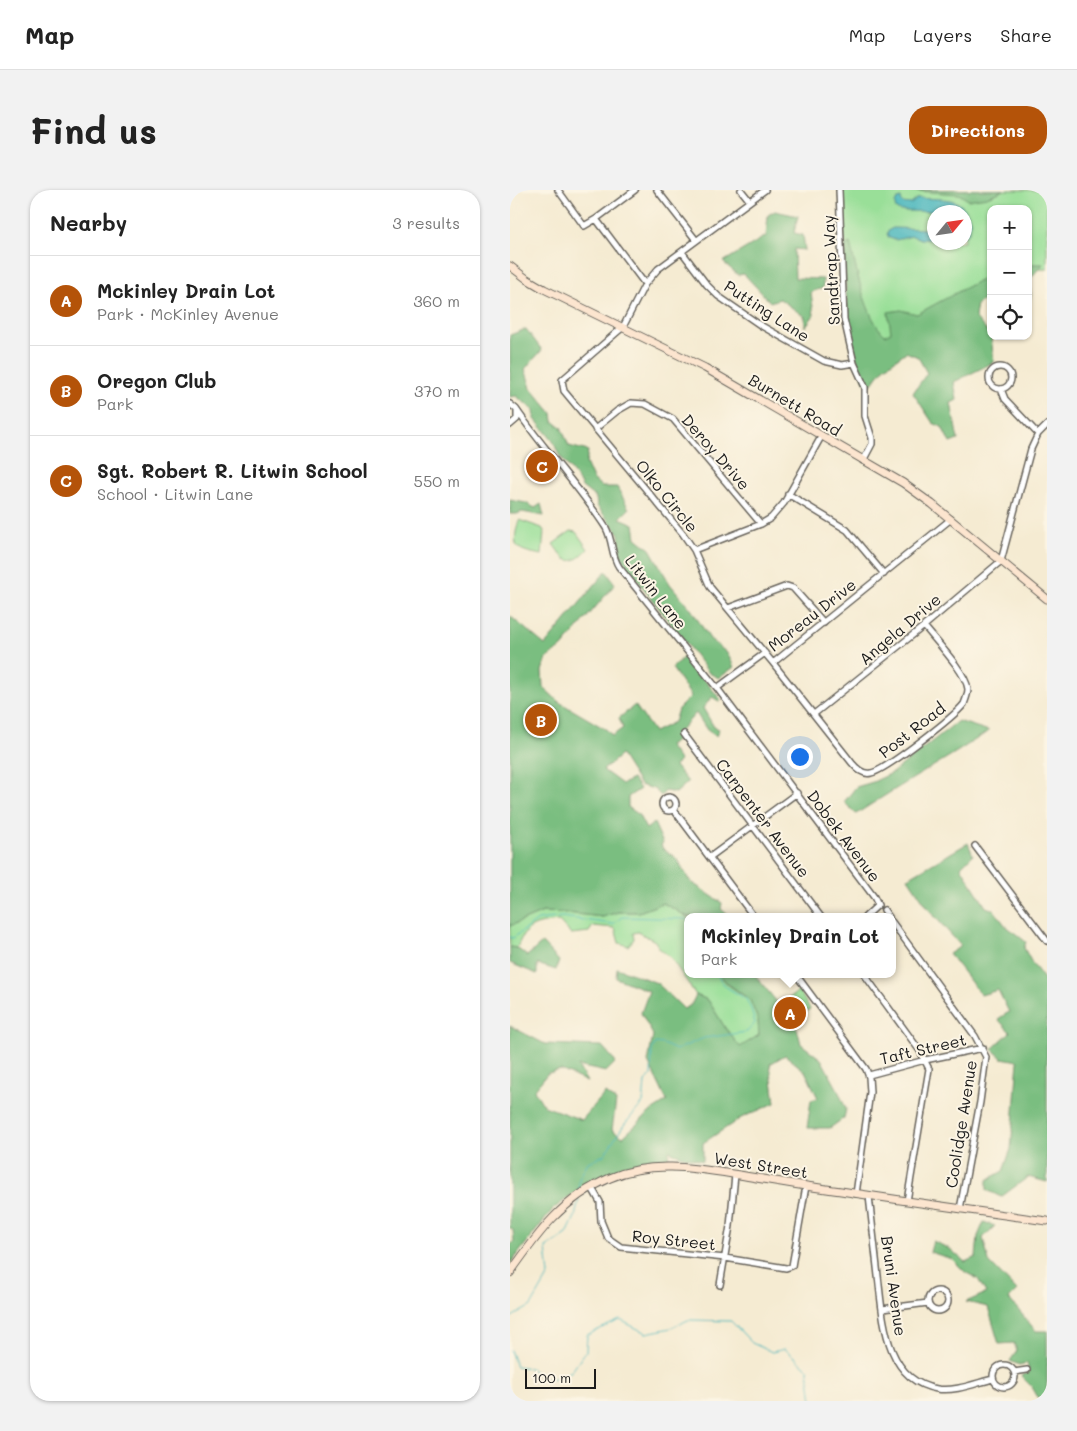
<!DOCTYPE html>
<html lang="en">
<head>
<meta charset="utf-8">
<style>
	:root { --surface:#fff; --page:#f2f2f2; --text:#222; --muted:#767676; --line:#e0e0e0; --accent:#b45309 }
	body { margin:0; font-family:Mali,sans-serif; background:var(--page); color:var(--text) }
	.controls { position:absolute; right:15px; top:15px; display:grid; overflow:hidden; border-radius:10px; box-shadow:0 1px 4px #0004 }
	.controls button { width:45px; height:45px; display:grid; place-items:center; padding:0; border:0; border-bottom:1px solid var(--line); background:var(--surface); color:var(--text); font:25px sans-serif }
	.compass { position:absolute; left:417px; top:15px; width:45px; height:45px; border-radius:50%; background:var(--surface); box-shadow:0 1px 4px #0004; rotate:61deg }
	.scale { position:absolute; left:15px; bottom:12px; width:71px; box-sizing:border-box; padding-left:5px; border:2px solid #1c1c1c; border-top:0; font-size:14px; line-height:18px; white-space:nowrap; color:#1c1c1c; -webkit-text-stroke:4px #fcf5e5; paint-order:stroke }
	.you { position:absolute; left:289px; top:566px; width:18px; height:18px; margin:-12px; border:4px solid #fff; border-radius:50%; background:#1a73e8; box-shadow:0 0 0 8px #1a73e833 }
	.badge { display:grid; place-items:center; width:32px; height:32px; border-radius:50%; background:var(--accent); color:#fff; font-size:16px; font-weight:700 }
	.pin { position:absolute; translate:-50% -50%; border:2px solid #fff; box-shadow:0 1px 5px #0006 }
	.popup { position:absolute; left:174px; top:723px; width:212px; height:65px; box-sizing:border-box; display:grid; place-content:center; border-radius:10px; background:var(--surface); filter:drop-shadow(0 1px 4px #0005); font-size:16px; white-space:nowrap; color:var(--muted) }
	.popup b { font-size:19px; color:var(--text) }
	.popup::after { content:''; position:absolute; left:50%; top:100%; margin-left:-10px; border:10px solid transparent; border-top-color:var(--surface) }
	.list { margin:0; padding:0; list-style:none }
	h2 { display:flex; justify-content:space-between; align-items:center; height:65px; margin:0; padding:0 20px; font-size:21px }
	h2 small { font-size:16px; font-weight:400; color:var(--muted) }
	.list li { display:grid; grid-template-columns:32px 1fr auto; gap:15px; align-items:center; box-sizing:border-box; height:90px; padding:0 20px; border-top:1px solid var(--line) }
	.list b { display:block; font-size:19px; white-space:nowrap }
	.list p { margin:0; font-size:16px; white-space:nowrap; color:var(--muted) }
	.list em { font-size:16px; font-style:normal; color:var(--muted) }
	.icon { flex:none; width:28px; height:28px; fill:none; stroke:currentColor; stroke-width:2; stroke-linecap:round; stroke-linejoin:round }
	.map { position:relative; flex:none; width:537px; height:1211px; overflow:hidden; border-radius:20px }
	header { display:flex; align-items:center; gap:30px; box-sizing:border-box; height:70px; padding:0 25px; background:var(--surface); border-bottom:1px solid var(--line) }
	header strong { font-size:24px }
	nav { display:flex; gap:28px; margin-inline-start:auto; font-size:18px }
	.intro { display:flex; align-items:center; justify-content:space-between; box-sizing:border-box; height:120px; padding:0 30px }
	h1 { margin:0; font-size:35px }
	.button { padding:12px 22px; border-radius:20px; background:var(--accent); color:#fff; font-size:18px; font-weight:700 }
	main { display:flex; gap:30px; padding:0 30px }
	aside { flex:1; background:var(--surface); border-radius:20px; box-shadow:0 1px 4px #0004 }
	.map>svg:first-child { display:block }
	.green { fill:#99df98; stroke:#5a7e5a; fill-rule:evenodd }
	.forest { fill:#7abe80; stroke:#4b6d4e }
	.water { fill:#45b5bc; stroke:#30686c }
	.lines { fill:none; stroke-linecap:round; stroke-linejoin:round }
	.stream { stroke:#45b5bc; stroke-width:1 }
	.minor-casing { stroke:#68645c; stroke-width:8 }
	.secondary-casing { stroke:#68645c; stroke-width:9 }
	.minor { stroke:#fff; stroke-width:5 }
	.secondary { stroke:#fce5cf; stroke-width:7 }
	.labels { text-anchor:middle; stroke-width:4; stroke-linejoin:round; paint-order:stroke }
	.street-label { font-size:16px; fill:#1c1c1c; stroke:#fcf5e5 }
</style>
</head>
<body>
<header>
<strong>Map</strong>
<nav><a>Map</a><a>Layers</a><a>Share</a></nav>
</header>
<div class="intro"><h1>Find us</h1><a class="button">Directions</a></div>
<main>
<aside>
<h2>Nearby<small>3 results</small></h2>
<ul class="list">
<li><span class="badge">A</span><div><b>Mckinley Drain Lot</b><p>Park · McKinley Avenue</p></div><em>360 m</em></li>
<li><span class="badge">B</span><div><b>Oregon Club</b><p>Park</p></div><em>370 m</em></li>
<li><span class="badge">C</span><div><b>Sgt. Robert R. Litwin School</b><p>School · Litwin Lane</p></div><em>550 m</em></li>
</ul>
</aside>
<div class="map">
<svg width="537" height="1211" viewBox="0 0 537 1211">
	<rect width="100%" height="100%" fill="#fcf5e5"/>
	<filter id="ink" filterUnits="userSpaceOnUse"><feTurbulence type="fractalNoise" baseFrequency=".02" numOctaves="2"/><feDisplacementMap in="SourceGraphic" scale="10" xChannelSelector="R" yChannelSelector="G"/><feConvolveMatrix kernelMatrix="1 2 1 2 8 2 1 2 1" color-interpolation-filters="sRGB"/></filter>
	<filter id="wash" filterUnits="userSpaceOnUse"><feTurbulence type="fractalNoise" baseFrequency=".0096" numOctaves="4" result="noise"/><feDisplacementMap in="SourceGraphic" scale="20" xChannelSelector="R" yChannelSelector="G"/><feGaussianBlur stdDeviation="1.12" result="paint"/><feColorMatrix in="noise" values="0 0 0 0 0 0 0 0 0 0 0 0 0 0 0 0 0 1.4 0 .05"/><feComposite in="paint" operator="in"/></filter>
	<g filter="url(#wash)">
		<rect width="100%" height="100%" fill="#f5ebd2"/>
		<path class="green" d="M332,0h205v79l-19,1v-61h-37v79l-99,59 -43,-30zM424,22h30v30h-30z
			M25,272l8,9 1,5 -8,3 -8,-11 1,-4z
			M9,330l23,8 2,3 -2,24c-27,-5 -31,-7 -23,-35z
			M61,341l5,1 12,17c-17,18 -22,14 -35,-5z
			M153,713l25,14v57h31l9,11 22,15 8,20 1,15 -19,13 -16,-22 -16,-26 -12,-5 -25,-37 -12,-10 -4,-7 -17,-9 -5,1 1,6 -6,7 -9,-3 -4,-15 -22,-2 -4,6 -18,2 -12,-13c-23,3 -33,3 -42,27l-7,-1v-21l33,-14 24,1 36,4 15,-5h21z
			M289,801l11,18 -26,19 -6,-22z"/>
		<path class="forest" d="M391,0h103l-17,7 -19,3 -9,-6z
			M265,21l23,5 -4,17 9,2 2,15 -11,-1 1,29 28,1v9l-12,4 3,23 -9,12v-10l-25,-18 -10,3 -26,-28 -6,1 -15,-13 43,-26 2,-21z
			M340,53c6,25 16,76 35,92l6,-3 -3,-20 13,-2 16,4 74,-40v22l-14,8 -2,13 16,19 3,26 -40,20 3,18 -6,3 7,37 -8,3 -8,-16 -9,-4 -20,-30 14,-20 -9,-16 -12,-5 -22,16 -13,17 -6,-2c-18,-43 -20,-90 -21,-137z
			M518,74h15l-14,16 2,15 -3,13z
			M16,139l16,21 -17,19 6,19 21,25 1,8 8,6 8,19 19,5 -2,12 7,16 9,8h15l12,22 -9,9 14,6 2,14 14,11 20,35 21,25 19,30 17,14 7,14 -15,11 -10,-5 -81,-105 -8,-12 -1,-22 -22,-28 -1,-8 -14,-11 -6,-11 -17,-21 -6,-14 -18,-22 -1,-9 -18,-14 -6,1v-62z
			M0,310l16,3 9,5 6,-4 3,12 -22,-4 -5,2h-7z
			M96,381l9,13 -53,63 -16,12 -4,12 1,16 16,15 48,28 5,6 11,-8 -4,-10 16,-13 19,27 20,-10 4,-13 13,-13 -19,-28 13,-12 36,44 -2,1 -7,-4 -9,11 11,19 5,2 -3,7 -9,-6 -11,-17 -18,20 3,5 -12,8 11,15 -5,5 13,16 -12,11 -11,-2 -4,5 -7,-7 -14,-4 -19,-30 -18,15 19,14 11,-5 7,10 -12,8v10l10,7 8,15 8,-6 9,20 -2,2 2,4 13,9 15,24 31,21 -1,6 9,8h-42l-25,-14 -24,9h-21l-15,5 -36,-4 -24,-1 -33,14v-310l35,29z
			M448,531l31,10c-43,29 -89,54 -133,83l-12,-12 12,-15 17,-5 19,-9z
			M458,653l5,12 -12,12 25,40 8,3 11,15 21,17 -2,6 8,15 15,20v199l-19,-5 -27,20 -14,-7v-10l16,-9 8,-22 7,-88 -16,-3 -10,-9 18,-17 -12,-13 11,-7 -11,-22 -17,5 -32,-41 12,-8 -31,-35 -22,-33z
			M32,753l17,18 -3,9 -19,-6v10l-27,-11v-16l7,1 10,8z
			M107,778l40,15 27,26 7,-4 5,-10 12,5 16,26 16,21 19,-12 -1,-15 -8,-20 -23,-17 -8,-9h35l23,28 6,16 14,10 4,16 20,15 16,29 9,21 -2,9 -14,10h-23l4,-28 7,-2 -13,-27 -20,-16 -15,9 5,39 -34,15 -38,25v18l-21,-5 -13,-5 -1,9 -43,8 -40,17 -32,24 -43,55v-20l4,-2 -1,-12 -3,-2v-202l35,18 57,2 14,16 -10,10 -28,-6 9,16 -26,-12 -13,3 -14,17 10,16 38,14 23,-27 11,8 -4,29 11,7 27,-25 17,-11 -19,-39 5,-27 -12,-22 8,-22 -33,-13z
			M474,1032l11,4 -12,12 6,24 28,29 -8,8 27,32h11v70h-7l-8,-14 -11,-11 8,-4 -2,-9 -8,2 -9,-4 7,-10 -3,-8 -15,1 -11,-37 -22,-5 20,-9 -8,-14 -13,-7 -13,-13 -22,-7 3,-11 17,8 15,13 11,-5 2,-21z"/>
		<path class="water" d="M391,8l1,5 9,1 7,-6c10,1 22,0 32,2 17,4 27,24 15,37l-1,-25 -64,-1 -4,-2c-2,-5 -1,-10 5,-11z
			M383,38l41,1v11l-13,-1 -9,-3 -16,4 -7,-2 -2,-4 2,-4z"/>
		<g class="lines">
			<path class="stream" d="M0,747l3,1 25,-18 24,-3 51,7 9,-7 63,2 3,2
				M69,1002v-13l9,-17 16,-7 20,-30 19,-22 2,-21 6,-7 1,-25 3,-7 8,1 13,6 28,-12 43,-6 8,-9 -4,-14 -5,-10 -20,-12 -10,-13
				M0,1128l21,-12 18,-31 -3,-27 21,-14 8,-17 4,-18
				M0,1160l6,16 14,2 13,11 14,-1 15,-7 14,-20 1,-16 33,-15 26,13 25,-5 17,-8 43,1 21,22 20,9 13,-3 23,20 4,32"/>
		</g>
	</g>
	<g filter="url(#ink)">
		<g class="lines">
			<g class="minor-casing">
				<path id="minor" d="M48,0l26,36 12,-7 39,-29
					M147,0l39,50
					M231,0l8,10
					M255,0l-107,79 -13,15 -22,43 -61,53 2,11 119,143 11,16 67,-26 10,-6 13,-15 37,-66
					M329,0l5,129 10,44 11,24v29l7,22v6l-9,17
					M86,29l49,65
					M172,62l25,33 11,11 42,29 64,36 18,4 12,-2
					M479 188a11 11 0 1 1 22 0a11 11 0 1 1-22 0Z
					M491,199l4,10 33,35
					M0,214l6,5c28,41 63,77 90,119 7,13 5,27 13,39l98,121 48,-35
					M0,235l7,-6v-8
					M85,239l22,-18 14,-8 14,1 28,15 88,105
					M278,304l59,36 37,44
					M184,360l16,37 63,76 178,-144
					M218,418l59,-22 6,2 31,35
					M263,473l79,100c5,6 11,12 19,10 14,-2 84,-57 93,-69 2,-5 4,-10 4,-15 -2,-17 -33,-49 -44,-63
					M207,498l157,209 4,8 -13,12
					M304,524l110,-88 77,-65 30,-112 7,-15 9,-9
					M174,544l137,183
					M152 614a7 7 0 1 1 14 0a7 7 0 1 1-14 0Z
					M164,620l80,107
					M465,656l72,95
					M200,667l87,-64
					M374,720l5,7
					M382,732l83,114 11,21 -6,45 -20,107
					M354,784l56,77 9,18 -22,132
					M287,786l69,93 3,8 1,15 -14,102
					M359,885l56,-15 58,-12
					M82,998l8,14 1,19 7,17 13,9 104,11 61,10 6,-2 14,-80
					M359,1006c3,26 6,53 9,80 5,40 6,104 59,113 18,3 39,-6 56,-10
					M210,1095l10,-59 5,-51
					M418 1111a10 10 0 1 1 20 0a10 10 0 1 1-20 0Z
					M372,1119l46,-6
					M483 1186a11 11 0 1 1 22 0a11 11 0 1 1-22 0Z
					M504,1182l13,-2"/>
			</g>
			<g class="secondary-casing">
				<path id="secondary" d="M0,76l17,13 17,10 161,79 198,115 29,21 115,95
					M0,1083c28,-40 53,-75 100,-95 45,-20 95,-8 141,-1 30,5 60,10 90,14 69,11 137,20 206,30"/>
			</g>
			<use href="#minor" class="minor"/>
			<use href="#secondary" class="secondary"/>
		</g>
	</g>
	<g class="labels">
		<g class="street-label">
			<text transform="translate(321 80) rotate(-93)" y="6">Sandtrap Way</text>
			<text transform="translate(257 121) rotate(33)" y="6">Putting Lane</text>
			<text transform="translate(285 215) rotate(31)" y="6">Burnett Road</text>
			<text transform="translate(206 262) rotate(49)" y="6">Deroy Drive</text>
			<text transform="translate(157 306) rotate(51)" y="6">Olko Circle</text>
			<text transform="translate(146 402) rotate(52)" y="6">Litwin Lane</text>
			<text transform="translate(302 425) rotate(-38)" y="6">Moreau Drive</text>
			<text transform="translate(390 439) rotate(-40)" y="6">Angela Drive</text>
			<text transform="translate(402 540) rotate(-38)" y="6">Post Road</text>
			<text transform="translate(253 628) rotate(53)" y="6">Carpenter Avenue</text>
			<text transform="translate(334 646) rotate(53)" y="6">Dobek Avenue</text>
			<text transform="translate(413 859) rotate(-13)" y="6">Taft Street</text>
			<text transform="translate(451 934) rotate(-81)" y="6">Coolidge Avenue</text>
			<text transform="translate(251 975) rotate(9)" y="6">West Street</text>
			<text transform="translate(164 1050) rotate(6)" y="6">Roy Street</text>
			<text transform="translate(384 1096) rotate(82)" y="6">Bruni Avenue</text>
		</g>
	</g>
</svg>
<div class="controls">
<button>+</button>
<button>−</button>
<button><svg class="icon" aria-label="locate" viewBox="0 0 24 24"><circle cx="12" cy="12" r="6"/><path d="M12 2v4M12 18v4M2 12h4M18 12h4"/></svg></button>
</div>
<svg class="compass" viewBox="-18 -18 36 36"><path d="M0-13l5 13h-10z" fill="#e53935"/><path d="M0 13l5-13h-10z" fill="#767676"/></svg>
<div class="scale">100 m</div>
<div class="you"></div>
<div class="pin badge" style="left:280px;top:823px">A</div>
<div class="popup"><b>Mckinley Drain Lot</b>Park</div>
<div class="pin badge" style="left:31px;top:530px">B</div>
<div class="pin badge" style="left:32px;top:276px">C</div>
</div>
</main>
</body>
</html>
